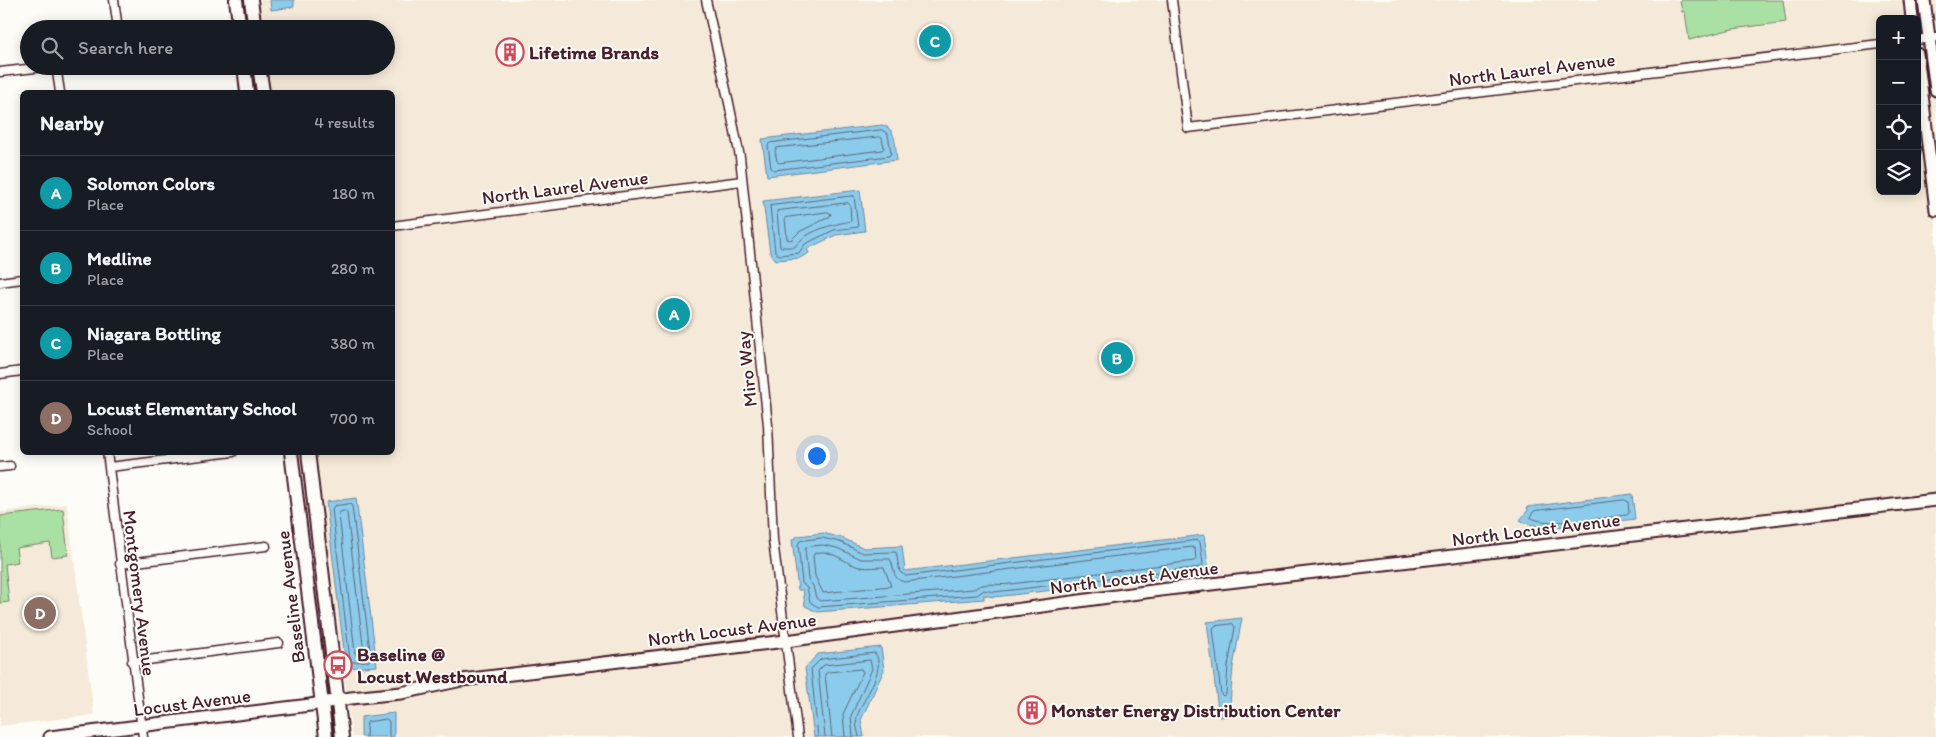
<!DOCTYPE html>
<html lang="en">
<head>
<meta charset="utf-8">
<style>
	:root { --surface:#171b24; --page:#242831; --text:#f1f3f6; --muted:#9ea1a6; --line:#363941; --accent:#7c3aed }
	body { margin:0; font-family:Itim,sans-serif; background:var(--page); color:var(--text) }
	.controls { position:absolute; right:15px; top:15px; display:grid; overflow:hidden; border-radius:8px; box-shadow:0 2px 12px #0003 }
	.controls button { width:45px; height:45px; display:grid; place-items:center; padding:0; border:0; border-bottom:1px solid var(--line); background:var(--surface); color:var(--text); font:25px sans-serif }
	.you { position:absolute; left:816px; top:455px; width:18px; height:18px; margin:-12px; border:4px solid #fff; border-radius:50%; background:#1a73e8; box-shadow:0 0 0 8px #1a73e833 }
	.badge { display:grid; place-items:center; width:32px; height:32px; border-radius:50%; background:var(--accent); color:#fff; font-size:16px; font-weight:700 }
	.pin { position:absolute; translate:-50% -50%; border:2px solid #fff; box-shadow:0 1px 5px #0006 }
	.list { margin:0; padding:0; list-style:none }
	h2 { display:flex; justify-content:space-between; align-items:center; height:65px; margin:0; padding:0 20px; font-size:21px }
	h2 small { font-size:16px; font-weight:400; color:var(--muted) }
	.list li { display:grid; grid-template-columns:32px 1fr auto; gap:15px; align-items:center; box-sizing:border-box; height:75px; padding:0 20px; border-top:1px solid var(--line) }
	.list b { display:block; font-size:19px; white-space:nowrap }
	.list p { margin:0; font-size:16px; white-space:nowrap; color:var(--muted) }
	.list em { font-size:16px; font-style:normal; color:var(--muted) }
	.icon { flex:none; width:28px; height:28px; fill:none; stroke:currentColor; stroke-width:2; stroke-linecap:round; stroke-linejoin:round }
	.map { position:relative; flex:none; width:1936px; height:737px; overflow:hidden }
	.search { position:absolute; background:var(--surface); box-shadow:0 2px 12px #0003; left:20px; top:20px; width:375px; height:55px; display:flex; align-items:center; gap:12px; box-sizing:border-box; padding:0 18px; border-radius:28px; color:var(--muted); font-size:19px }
	.panel { position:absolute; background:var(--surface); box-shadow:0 2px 12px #0003; left:20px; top:90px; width:375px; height:365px; border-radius:8px }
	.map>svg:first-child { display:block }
	.built { fill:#f5ead9; fill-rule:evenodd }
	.green { fill:#a9e0a3; stroke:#7a8067 }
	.water { fill:#8bccec; stroke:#71879f }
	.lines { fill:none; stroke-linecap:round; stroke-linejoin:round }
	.shore { stroke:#646478; stroke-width:1 }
	.street-casing { stroke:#4a1f2b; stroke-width:11 }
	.secondary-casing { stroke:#4a1f2b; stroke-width:15 }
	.primary-casing { stroke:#4a1f2b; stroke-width:16 }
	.street { stroke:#fdfcf7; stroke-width:8 }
	.secondary { stroke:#fdfcf7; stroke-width:11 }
	.primary { stroke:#fdfcf7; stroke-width:12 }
	.labels { text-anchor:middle; stroke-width:4; stroke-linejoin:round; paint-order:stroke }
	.poi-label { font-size:19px; font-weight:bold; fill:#4a1f2b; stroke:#fdfcf7; text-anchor:start }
	.street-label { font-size:19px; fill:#4a1f2b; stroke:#fdfcf7 }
</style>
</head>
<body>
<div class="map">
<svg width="1936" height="737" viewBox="0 0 1936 737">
	<rect width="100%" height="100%" fill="#fdfcf7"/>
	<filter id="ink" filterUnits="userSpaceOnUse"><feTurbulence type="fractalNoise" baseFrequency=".02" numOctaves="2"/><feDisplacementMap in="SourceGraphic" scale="10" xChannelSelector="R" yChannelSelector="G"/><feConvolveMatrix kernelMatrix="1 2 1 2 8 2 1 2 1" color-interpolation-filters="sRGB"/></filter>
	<g filter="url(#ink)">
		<path class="built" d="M258,0h1678v737h-1584l-36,-284 76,-1v-360h-122l-3,-26h119v-37h-124zM1880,19h37v172h-37z
			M67,504l27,211 -94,11v-214z"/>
		<path class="green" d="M1680,0h103l3,22 -54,7 -43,11 -4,-28h-3z
			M63,509l5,46 -16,2 -2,-14 -34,5 2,14 -13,2 4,38 -9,1v-87z"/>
		<path class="water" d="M270,0h24v7l-23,3z
			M882,125c15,3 13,22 15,35l-130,16 -5,-37z
			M860,190l5,41 -29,4 -29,14 2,4 -9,5 -24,2 -6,-7 -7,-52z
			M1632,494l3,25c-26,3 -94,15 -115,1l8,-10 -1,-3z
			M356,498l21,168 -31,2 -20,-166z
			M823,533l19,5 22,10 38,-2 3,25 299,-36 5,36 -197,24 -19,2 -9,-2v4l-167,13 -12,-6 -2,-16h-5l-6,-50 6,-4z
			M1242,618l-9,49 -4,49 -10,1 -12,-95z
			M881,647l3,23 -23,50 3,17h-50l-9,-69 13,-14z
			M394,713v24h-33v-20z"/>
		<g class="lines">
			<path class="shore" d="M882,130l6,4 3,19 -2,3 -115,14 -3,-2 -3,-23 2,-2z
				M880,137l2,1 2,10 -2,2 -103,13 -2,-2 -2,-10 2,-3z
				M854,196l4,31 -24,3 -29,14 -6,9 -20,2 -4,-3 -5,-46z
				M848,203l2,2 1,16c-19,4 -45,9 -56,26h-15l-3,-36z
				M828,212l3,2 -2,3 -30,15 -8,8 -4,-1 -2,-21z
				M1625,500l3,2 1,11 -2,2c-20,2 -83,13 -97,2l4,-6z
				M350,504l2,2 19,153 -2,2 -17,1 -2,-2 -18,-151 2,-3z
				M345,511l2,2 17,140 -2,2 -5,1 -2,-3 -16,-139 1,-2z
				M822,538l18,4 23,11 33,-1 4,20 6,4 292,-36 2,2 3,22 -2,3 -189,23 -18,2 -10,-2 -7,5 -159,12 -8,-5 -3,-14 -5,-5 -4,-39 2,-3z
				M823,545l14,3 24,11h29c5,10 2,21 15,23l287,-35 3,2 1,10 -2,2 -183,23c-14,2 -27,-3 -37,5l-154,12 -4,-3 -3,-12 -5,-7 -3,-30 2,-2z
				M823,552c12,1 22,10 33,14 9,3 19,1 28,1l7,19 -68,7 -8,-17 -2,-20 2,-3z
				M1233,624l2,3 -7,39 -2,28 -3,2 -2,-2 -8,-66 2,-2z
				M366,737l1,-15 19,-3 3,2v16
				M818,737l-7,-68 10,-10 54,-6c12,17 -13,46 -18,64 -2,6 1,14 2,20
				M825,737l-7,-66 6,-6 46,-5 2,9 -21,47 2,21
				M832,737l-7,-63 3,-2 33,-3 2,3 -20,42 2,23"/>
			<g class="street-casing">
				<path id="street" d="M114,0l4,29
					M706,0l23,103 11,54 28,268 5,115 25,197
					M1172,0l16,128 692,-84
					M1917,40l19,-3
					M56,66l4,26
					M0,72l53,-6
					M392,226l350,-45
					M0,282l22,-3
					M0,374l22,-3
					M107,452l36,285
					M0,467l10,-1
					M109,467l124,-15
					M120,564l146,-18
					M132,662l147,-19"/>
			</g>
			<g class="secondary-casing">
				<path id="secondary" d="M1910,0l2,19
					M1924,0l12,90
					M1917,54l19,156
					M50,737l260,-32 41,-7 50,-5 61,-13 324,-39 374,-51 776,-90"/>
			</g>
			<g class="primary-casing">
				<path id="primary" d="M236,0l4,29
					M251,0l4,29
					M244,66l3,26
					M259,66l4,26
					M291,452l35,285
					M308,452l34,285"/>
			</g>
			<use href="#street" class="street"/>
			<use href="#secondary" class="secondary"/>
			<use href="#primary" class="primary"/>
		</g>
	</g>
	<defs>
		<g id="building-ring" transform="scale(1.4375)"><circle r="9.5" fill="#fdfcf7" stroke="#d1495b" stroke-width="1.5"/><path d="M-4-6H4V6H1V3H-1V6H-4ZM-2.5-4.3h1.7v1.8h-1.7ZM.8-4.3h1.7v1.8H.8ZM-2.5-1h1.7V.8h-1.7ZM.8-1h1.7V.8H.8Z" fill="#d1495b"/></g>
		<g id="bus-ring" transform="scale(1.4375)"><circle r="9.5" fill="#fdfcf7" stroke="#d1495b" stroke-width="1.5"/><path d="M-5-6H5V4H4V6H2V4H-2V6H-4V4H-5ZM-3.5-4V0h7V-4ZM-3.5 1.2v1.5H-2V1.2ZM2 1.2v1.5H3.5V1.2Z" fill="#d1495b"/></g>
	</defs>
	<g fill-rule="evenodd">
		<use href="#building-ring" x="510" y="52"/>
		<use href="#bus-ring" x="338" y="665"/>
		<use href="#building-ring" x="1032" y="710"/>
	</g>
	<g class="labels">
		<g class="poi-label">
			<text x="529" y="59">Lifetime Brands</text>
			<text x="357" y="661">Baseline @<tspan x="357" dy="22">Locust Westbound</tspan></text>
			<text x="1051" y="717">Monster Energy Distribution Center</text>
		</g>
		<g class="street-label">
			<text transform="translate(1532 69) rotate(-7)" y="7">North Laurel Avenue</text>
			<text transform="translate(565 187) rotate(-7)" y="7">North Laurel Avenue</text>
			<text transform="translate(746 369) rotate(-96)" y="7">Miro Way</text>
			<text transform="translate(1536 529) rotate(-7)" y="7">North Locust Avenue</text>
			<text transform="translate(1134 577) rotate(-7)" y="7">North Locust Avenue</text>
			<text transform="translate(140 593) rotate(83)" y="7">Montgomery Avenue</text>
			<text transform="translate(290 597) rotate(-97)" y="7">Baseline Avenue</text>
			<text transform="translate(732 629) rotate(-7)" y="7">North Locust Avenue</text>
			<text transform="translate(192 702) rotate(-7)" y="7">Locust Avenue</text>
		</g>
	</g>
</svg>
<div class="controls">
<button>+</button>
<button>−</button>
<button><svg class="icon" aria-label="locate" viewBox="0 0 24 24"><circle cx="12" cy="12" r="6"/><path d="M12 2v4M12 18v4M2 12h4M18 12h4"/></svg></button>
<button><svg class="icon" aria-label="layers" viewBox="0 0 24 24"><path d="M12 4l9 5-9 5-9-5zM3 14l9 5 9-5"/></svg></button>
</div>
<div class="you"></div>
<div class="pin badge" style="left:674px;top:314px;background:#0f9aa8">A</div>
<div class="pin badge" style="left:1117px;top:358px;background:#0f9aa8">B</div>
<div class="pin badge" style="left:935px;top:41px;background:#0f9aa8">C</div>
<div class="pin badge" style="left:40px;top:613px;background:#8d6e63">D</div>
<div class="search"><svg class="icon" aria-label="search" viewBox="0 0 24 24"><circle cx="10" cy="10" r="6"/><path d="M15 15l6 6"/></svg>Search here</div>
<section class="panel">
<h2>Nearby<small>4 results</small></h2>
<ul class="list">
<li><span class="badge" style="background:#0f9aa8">A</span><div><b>Solomon Colors</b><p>Place</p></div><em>180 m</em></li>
<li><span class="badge" style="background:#0f9aa8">B</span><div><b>Medline</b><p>Place</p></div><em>280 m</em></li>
<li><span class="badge" style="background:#0f9aa8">C</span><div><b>Niagara Bottling</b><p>Place</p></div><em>380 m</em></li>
<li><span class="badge" style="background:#8d6e63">D</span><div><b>Locust Elementary School</b><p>School</p></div><em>700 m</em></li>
</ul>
</section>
</div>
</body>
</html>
